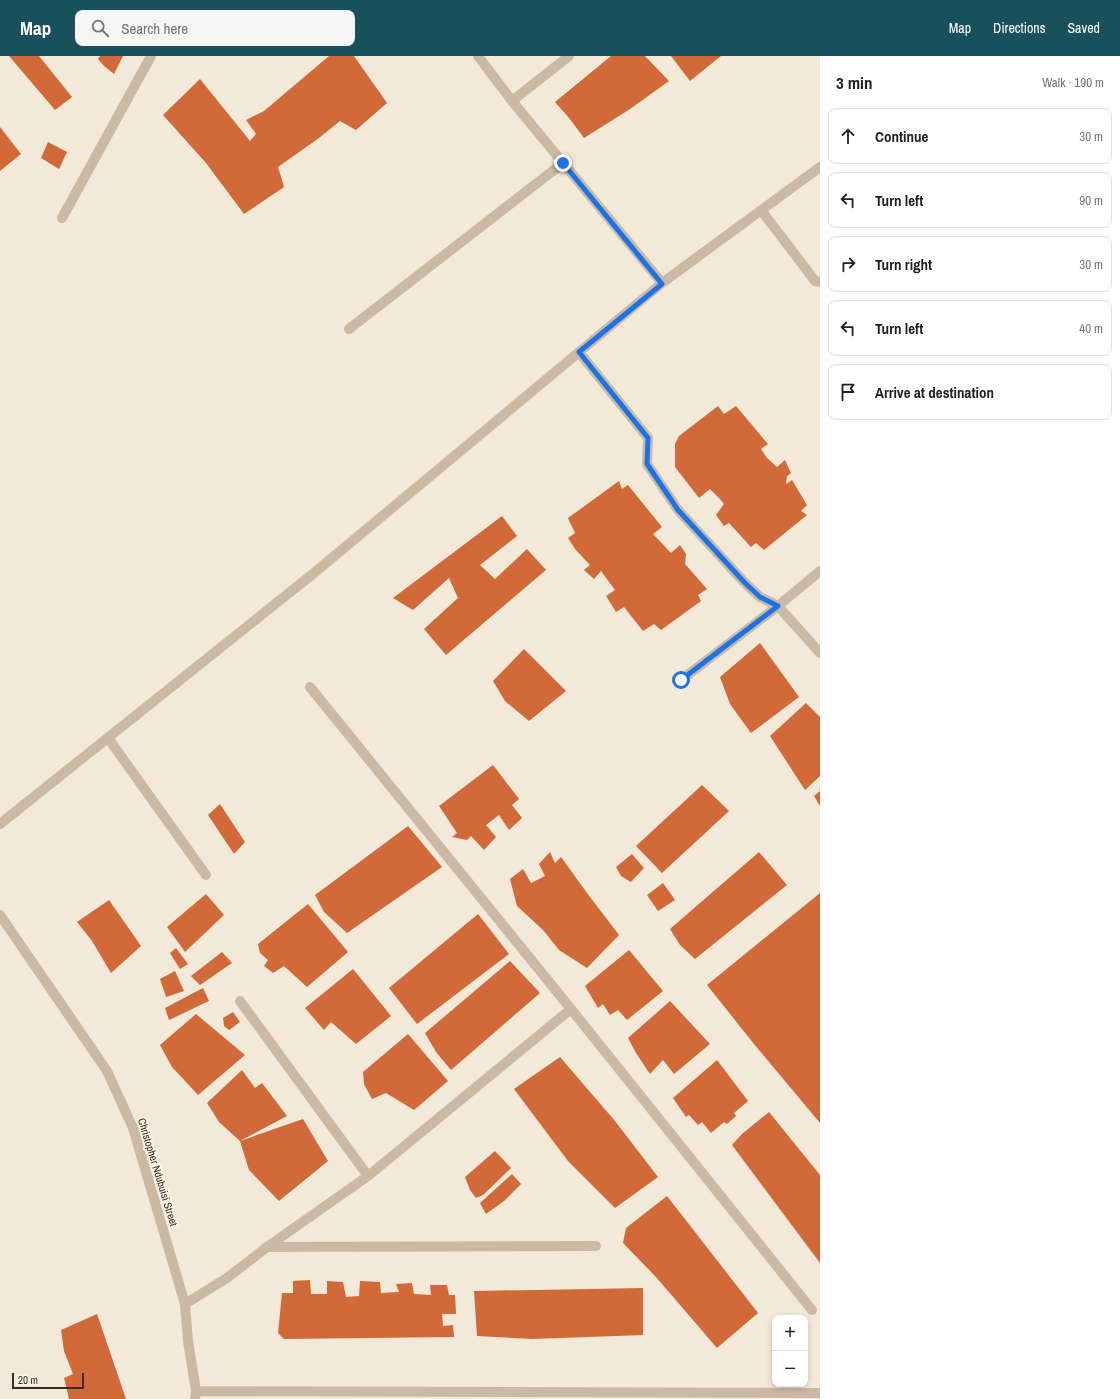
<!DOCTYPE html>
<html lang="en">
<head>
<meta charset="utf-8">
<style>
	:root { --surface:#fff; --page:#f6f6f6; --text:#202124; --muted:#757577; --line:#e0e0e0; --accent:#18515b }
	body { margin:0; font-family:"Archivo Narrow",sans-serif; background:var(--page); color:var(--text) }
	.controls { position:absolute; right:12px; bottom:12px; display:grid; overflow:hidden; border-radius:8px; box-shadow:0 2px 6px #0003 }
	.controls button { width:36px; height:36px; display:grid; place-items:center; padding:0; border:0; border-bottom:1px solid var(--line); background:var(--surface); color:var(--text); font:20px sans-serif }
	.scale { position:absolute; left:12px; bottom:10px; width:72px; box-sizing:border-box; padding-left:4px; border:2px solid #362c26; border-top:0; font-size:11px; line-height:14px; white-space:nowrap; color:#362c26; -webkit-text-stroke:3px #fbf2e4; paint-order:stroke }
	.stop { position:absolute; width:12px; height:12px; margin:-9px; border:3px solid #1a73e8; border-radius:50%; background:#fff }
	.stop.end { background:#1a73e8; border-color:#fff; box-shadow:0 1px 4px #0008 }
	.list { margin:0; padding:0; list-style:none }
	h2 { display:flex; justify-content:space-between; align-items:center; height:52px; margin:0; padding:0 16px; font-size:17px }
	h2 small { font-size:13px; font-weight:400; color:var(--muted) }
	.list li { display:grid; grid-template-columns:26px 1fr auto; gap:12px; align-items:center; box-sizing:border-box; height:56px; margin:0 8px 8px; padding:0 8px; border:1px solid var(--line); border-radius:8px }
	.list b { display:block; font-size:15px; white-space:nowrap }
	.list em { font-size:13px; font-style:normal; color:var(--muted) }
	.icon { flex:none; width:22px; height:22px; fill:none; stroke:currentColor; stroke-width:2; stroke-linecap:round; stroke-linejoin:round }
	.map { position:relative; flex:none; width:820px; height:1343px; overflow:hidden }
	header { display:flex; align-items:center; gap:24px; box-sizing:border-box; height:56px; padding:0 20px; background:var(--accent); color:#fff }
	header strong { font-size:19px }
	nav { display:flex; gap:22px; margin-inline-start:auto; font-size:14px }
	.search { width:280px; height:36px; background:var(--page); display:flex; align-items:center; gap:10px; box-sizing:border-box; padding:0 14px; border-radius:8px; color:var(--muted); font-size:15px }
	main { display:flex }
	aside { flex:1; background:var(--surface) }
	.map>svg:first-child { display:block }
	.building { fill:#d16a38 }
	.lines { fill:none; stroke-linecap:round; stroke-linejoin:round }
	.minor { stroke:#ccb9a3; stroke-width:10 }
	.route { stroke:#1a73e8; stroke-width:5 }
	.labels { text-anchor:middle; stroke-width:3.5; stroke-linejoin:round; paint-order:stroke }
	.street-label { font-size:11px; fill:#362c26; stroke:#fbf2e4 }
</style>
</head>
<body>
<header>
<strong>Map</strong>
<div class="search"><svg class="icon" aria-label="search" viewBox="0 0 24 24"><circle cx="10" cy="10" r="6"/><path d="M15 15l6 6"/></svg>Search here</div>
<nav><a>Map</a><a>Directions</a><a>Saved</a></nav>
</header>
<main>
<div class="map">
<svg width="820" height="1343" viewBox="0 0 820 1343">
	<rect width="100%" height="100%" fill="#f3e9d8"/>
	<path class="building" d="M9,0h30l33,41 -17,13z
		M100,0h23l-9,18 -10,-8 -6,-7z
		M329,0h25l33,47 -31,27 -16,-9 -21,17 -41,29 6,20 -40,27 -38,-51 -43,-48 37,-36 50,62 6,-7 -10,-14 18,-9z
		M611,0h34l24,25 -39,28 -46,29 -15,-20 -14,-16z
		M671,0h50l-31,25z
		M0,71l21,27 -21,17z
		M48,86l19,10 -8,17 -18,-11z
		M718,350l6,8 12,-8 32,38 -7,5 6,9 10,9 8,-7 6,13 -4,3 -1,8 6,-4 15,25 -6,6 6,4 -43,35 -8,-7 -5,4 -22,-24 -5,3 -8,-11 8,-11 -5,-6 -9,-9 -11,9 -24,-31v-23l4,-8z
		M619,425l3,8 6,-4 34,42 -9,7 18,19 9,-8 6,9 -1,10 22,25 -9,6 3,6 -40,29 -7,-6 -11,7 -19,-24 -8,5 -10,-16 9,-6 -14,-19 -7,8 -10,-9 6,-5 -15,-16 -7,-11 7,-5 -7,-15z
		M502,460l15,20 -37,29 15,14 32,-30 19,21 -100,85 -22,-26 34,-31 -9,-20 -36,32 -20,-12z
		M760,587l39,54 -48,36 -21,-29 -10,-27z
		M524,593l42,42 -37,30 -24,-20 -12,-20z
		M806,647l14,14v59l-15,14 -35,-54z
		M493,709l26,34 -7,6 10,13 -13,12 -10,-15 -13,10 10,12 -12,13 -13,-14 -4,4 -15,-3 5,-4 -18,-27z
		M702,729l27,26 -67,62 -26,-27z
		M820,735v15l-6,-10z
		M220,748l25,38 -11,12 -26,-39z
		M408,770l34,41 -95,66 -23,-21 -9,-17z
		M550,796l5,11 6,-6 26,36 32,42 -32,33 -28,-18 -16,-20 -26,-24 -7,-27 13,-10 8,14 14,-7 -6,-12z
		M759,796l28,33 -92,74 -15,-14 -10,-16z
		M632,798l12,14 -13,14 -10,-6 -5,-9z
		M663,827l12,17 -17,11 -11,-16z
		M820,837v230l-66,-79 -47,-59z
		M206,838l18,21 -39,37 -18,-25z
		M109,844l32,46 -30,27 -19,-32 -15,-19z
		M308,848l40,48 -41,35 -23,-21 -11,7 -9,-7 4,-6 -8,-7 -2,-9z
		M478,858l31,40 -92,70 -28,-36z
		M176,892l12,16 -8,5 -10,-16z
		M629,894l34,41 -36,29 -9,-10 -8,5 -7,-11 -5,4 -13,-22z
		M222,896l10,11 -32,22 -9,-9z
		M510,905l30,32 -89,77 -15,-18 -11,-19z
		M353,913l38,47 -35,28 -25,-22 -7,8 -19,-22z
		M175,915l9,20 -18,6 -6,-18z
		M203,932l6,13 -40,19 -4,-12z
		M670,945l40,43 -36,30 -11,-14 -13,14 -14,-21 -8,-15z
		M233,956l7,10 -11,8 -5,-4 -1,-8z
		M196,958l49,41 -47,40 -26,-28 -12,-22z
		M408,978l40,47 -34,29 -28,-17 -14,6 -8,-15 -1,-12z
		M560,1001l55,64 43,56 -43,31 -47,-47 -54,-72z
		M717,1004l31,41 -14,12 2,3 -9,8 -3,-2 -13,11 -9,-11 -4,3 -9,-10 -3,2 -13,-19z
		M242,1014l13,18 7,-5 25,33 -47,25 -21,-19 -12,-19z
		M769,1056l51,63v88l-88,-118 10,-11z
		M303,1063l25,42 -49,40 -30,-31 -9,-29z
		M495,1095l16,17 -28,27 -7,3 -6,-8 -5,-13z
		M512,1118l9,10 -17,17 -18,13 -6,-11z
		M667,1140l91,117 -41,35 -61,-71 -33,-34 3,-15z
		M310,1224l1,14h16v-13l16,1 3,15 13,-1 1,-15 20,1 1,11 18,-1 -3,-8 16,-1 2,11 17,1 -1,-10h17l2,10h6l1,19h-14l1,12 10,-1 1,12 -170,2 -6,-6 4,-40h11v-12z
		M643,1232v47l-111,4 -55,-3 -3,-45z
		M97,1258l29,85h-57l-5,-21 9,-4 -9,-23 -3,-21z"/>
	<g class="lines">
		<path class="minor" d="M478,0l34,45 150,182
			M512,45l57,-45
			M761,154l45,59 9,12 5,1
			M62,162l89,-162
			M349,273l214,-166
			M579,296l69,86 -1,26 31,46 67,73 15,14 18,9 42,47
			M681,624l97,-74 42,-35
			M108,682l98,137
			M0,768l314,-251 348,-290 158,-116
			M0,859l107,156 26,57 52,176 3,37 8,50 -1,8
			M240,945l128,175
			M571,953l241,301
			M267,1191l329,-1
			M185,1248l42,-26 40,-31 101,-71 203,-167 -261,-322
			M196,1335l624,2"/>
	</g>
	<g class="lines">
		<path class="route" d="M563,107l99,121 -83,68 69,86 -1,26 31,46 67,73 15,14 18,9 -97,74"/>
	</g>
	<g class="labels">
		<g class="street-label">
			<text transform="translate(158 1116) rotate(73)" y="4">Christopher Ndubuisi Street</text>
		</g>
	</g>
</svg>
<div class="controls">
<button>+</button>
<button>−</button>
</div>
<div class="scale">20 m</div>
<div class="stop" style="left:681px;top:624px"></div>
<div class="stop end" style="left:563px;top:107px"></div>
</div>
<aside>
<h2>3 min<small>Walk · 190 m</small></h2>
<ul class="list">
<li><svg class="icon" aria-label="ahead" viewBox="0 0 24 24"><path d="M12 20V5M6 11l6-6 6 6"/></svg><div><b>Continue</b></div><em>30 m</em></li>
<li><svg class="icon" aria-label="left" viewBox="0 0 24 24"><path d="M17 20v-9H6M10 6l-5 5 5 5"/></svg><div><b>Turn left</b></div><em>90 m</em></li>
<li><svg class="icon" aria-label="right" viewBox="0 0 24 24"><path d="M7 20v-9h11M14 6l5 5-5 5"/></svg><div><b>Turn right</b></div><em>30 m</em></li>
<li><svg class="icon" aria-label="left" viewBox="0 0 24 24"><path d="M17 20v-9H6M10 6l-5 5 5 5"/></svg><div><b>Turn left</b></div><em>40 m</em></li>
<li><svg class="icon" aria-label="arrive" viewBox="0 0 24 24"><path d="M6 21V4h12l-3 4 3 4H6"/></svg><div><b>Arrive at destination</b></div></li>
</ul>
</aside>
</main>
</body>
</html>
